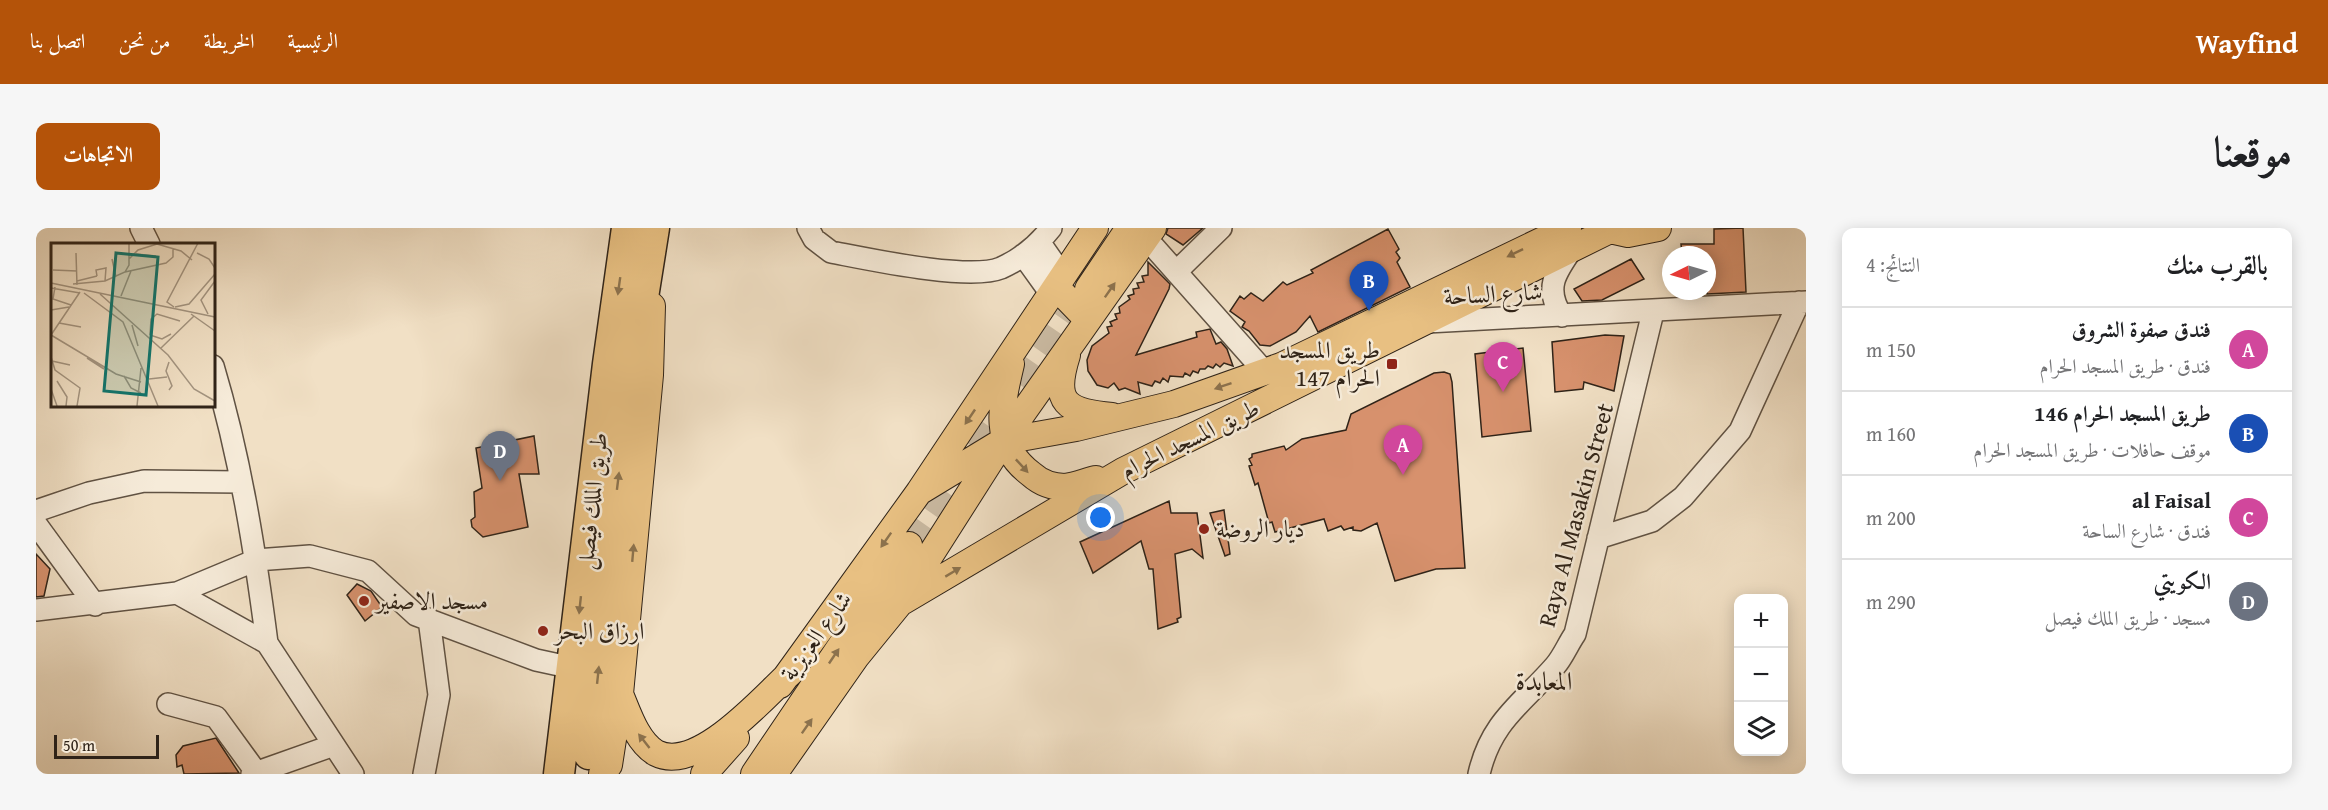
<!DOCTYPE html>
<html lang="ar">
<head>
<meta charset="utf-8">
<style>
	:root { --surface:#fff; --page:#f6f6f6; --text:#202124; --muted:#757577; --line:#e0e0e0; --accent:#b45309 }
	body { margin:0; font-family:"Gentium Book Plus",Amiri,serif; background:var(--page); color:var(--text); direction:rtl }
	.controls { position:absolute; right:18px; bottom:18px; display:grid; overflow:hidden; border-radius:12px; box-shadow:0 3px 15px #0003 }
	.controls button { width:54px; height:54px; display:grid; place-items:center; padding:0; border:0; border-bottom:2px solid var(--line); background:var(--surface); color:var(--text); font:30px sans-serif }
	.compass { position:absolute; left:1626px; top:18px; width:54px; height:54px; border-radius:50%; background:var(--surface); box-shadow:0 3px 15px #0003; rotate:265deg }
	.scale { position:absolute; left:18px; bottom:15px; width:105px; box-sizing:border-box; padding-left:6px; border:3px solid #2f2318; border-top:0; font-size:16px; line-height:21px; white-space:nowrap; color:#2f2318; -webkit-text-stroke:4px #f6ebd9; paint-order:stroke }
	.you { position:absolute; left:1065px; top:290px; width:21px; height:21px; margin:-15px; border:4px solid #fff; border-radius:50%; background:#1a73e8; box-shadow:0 0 0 9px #1a73e833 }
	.badge { display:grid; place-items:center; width:39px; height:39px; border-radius:50%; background:var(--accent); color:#fff; font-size:20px; font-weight:700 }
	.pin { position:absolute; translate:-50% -50px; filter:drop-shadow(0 2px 3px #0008) }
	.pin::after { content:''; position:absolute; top:32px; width:21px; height:18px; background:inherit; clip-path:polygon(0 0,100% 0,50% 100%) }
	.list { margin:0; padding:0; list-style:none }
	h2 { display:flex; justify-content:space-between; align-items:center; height:78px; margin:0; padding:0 24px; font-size:26px }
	h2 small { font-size:20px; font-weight:400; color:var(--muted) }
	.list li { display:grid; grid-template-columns:39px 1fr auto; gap:18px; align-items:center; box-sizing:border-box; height:84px; padding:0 24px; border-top:2px solid var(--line) }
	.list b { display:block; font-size:22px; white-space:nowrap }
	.list p { margin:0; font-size:20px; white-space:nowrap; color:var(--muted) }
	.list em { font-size:20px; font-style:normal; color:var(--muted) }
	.icon { flex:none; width:33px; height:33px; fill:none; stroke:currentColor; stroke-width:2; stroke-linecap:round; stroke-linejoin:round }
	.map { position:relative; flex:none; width:1770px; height:546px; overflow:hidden; direction:ltr; border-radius:12px }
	header { display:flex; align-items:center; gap:36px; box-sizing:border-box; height:84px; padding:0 30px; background:var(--accent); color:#fff }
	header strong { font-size:28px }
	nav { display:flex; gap:33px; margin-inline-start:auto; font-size:21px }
	.intro { display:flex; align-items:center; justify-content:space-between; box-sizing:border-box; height:144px; padding:0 36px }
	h1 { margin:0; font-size:42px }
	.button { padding:15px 27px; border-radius:12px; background:var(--accent); color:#fff; font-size:21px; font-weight:700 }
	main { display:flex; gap:36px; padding:0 36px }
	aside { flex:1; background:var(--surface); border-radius:12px; box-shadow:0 3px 15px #0003 }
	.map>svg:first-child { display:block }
	.building { fill:#d7916d; stroke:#2f2318; stroke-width:1.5 }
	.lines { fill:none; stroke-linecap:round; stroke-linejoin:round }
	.major-tunnel { stroke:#cabaa2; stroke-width:26; stroke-dasharray:26 13; stroke-linecap:butt }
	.minor-casing { stroke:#605243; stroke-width:24 }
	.major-casing { stroke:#2f2318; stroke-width:28 }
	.highway-casing { stroke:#2f2318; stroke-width:33 }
	.minor { stroke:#f6ebd9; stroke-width:21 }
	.major { stroke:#e8c082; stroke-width:26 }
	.highway { stroke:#e8c082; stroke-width:30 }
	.oneway { fill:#8c724d }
	.poi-dot { fill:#8f2418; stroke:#f6ebd9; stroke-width:2 }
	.labels { text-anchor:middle; stroke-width:5; stroke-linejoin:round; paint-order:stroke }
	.street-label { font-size:24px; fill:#2f2318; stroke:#f6ebd9 }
	.poi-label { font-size:24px; fill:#2f2318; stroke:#f6ebd9; text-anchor:start }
	.neighbourhood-label { font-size:26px; fill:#2f2318; stroke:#f6ebd9 }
	.inset-road { fill:none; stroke:#a39480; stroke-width:1.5 }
	.view { fill:#0f766e; fill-opacity:0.15; stroke:#0f766e; stroke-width:3 }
	.inset-edge { fill:none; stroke:#2f2318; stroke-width:3 }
</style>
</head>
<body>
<header>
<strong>Wayfind</strong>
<nav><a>الرئيسية</a><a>الخريطة</a><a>من نحن</a><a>اتصل بنا</a></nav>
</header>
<div class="intro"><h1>موقعنا</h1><a class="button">الاتجاهات</a></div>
<main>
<aside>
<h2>بالقرب منك<small>النتائج: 4</small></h2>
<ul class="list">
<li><span class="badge" style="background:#d1479c">A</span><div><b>فندق صفوة الشروق</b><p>فندق · طريق المسجد الحرام</p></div><em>150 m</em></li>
<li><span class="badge" style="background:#1a4fb4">B</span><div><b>طريق المسجد الحرام 146</b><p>موقف حافلات · طريق المسجد الحرام</p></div><em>160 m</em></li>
<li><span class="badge" style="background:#d1479c">C</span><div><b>al Faisal</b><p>فندق · شارع الساحة</p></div><em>200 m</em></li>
<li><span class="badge" style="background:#6b7280">D</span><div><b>الكويتي</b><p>مسجد · طريق الملك فيصل</p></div><em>290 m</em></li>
</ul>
</aside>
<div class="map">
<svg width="1770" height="546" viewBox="0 0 1770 546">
	<rect width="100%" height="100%" fill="#f1e0c5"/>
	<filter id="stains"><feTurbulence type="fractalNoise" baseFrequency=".00333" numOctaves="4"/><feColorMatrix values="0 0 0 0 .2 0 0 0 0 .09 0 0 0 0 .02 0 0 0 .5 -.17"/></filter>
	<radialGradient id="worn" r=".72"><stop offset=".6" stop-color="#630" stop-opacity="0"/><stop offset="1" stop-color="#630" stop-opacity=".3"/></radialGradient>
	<path class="building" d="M1132,0h35l-20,17 -17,-11z
		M1707,0l3,64 -39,2v-39h-25l-1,-11h33v-15z
		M1352,1l11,20 -3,3 4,6 -3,4 13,25 -92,45 -8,-16 -14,16 -26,14 -10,-1 -11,-14 -7,-4 3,-5 -15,-11 10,-15 4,3 7,-6 12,8 20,-19 4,3 26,-12 -2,-3z
		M1595,31l13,20 -42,21 -20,1 -8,-12z
		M1112,34l22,22 -1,5 -33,66 61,-18 -1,-5 14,-3 6,15 5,-2 6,7 6,17 -9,-3 -4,4 -4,-3 -3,4 -5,-2 -3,3h-5l-2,4 -5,-2 -3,5 -5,-3 -2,4 -13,-1 -2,6 -5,-4 -3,5 -5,-2 -3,5 -14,-4 2,12 -15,-6 -6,2 -5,-7 -6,5 -11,-3 -9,-14 -1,-11 5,-14 17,-13 -2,-6 5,-1 -2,-4 7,-3 -2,-5 5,-1 -1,-6 11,-8 -2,-3 6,-2 -1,-5 6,-1 -2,-5 7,-1 -2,-6 6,-1z
		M1569,107l19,1 -10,55 -30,-9 -1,7 -28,3 -3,-50z
		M1487,120l8,83 -49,6 -7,-83z
		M1408,144l6,2 2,8 13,186 -29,1 -41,12 -18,-58 -16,8 -8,-1v-3l-9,3 -3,-4 -13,5 -4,-12 -49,13 -3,-10 -3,1 -11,-40 -3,2 -6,-19 3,-1 -3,-6 3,-2v-3l32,-8 2,4 16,-11 44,-9 5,-16 83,-41z
		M498,208l5,38h-20l9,53 -45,10 -11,-10 -1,-7 4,-3 -1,-25 8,-4 -6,-40z
		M1133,273l2,12h26l6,45 -11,-9 -17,5 6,63 -4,2 1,3 -20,7 -5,-60h-4l-8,-28 -48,32 -13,-31z
		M1188,282l6,44 -5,2 -15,-43z
		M0,326l14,15 -6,27 -8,1z
		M321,356l14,7 11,16 -17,14 -18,-26z
		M180,510l23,35 -55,1 -2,-9 -5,2 -1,-12 7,-9z"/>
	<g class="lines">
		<path class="major-tunnel" d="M873,317l179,-256"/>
		<g class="minor-casing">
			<path id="minor" d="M105,0l8,16
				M772,0l6,11 17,13c37,7 138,29 170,16 20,-9 37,-23 50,-40
				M1110,10l118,133
				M1004,15l23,33
				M987,27l28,39
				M1140,44l45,-44
				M1526,88c-18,-27 -7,-43 10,-67
				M1391,94l379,-20
				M177,138c27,90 42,184 54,277
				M0,283l53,-18 55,-12 96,1
				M0,296l59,81
				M1562,310l54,-17 31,-24 57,-66 59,-129
				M141,365l79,-33 54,-4 58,15 48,44 120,45 37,8
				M0,382l141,-17 90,50 86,131
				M132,476l48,13 40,55
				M216,546l82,-29
				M388,546l15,-79 -10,-76
				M1443,546c12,-53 43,-70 76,-108 8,-9 13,-22 20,-32l78,-322"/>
		</g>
		<g class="major-casing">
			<path id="major" d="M1574,2l18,4 30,-6
				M1020,59l32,33
				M1052,61l41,-61
				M616,78l-2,69 -30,319c8,19 17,48 36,59 41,21 106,-54 134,-80
				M1031,127c-15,48 -1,57 45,61
				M975,136c-10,42 -19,81 20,110 9,8 21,13 34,13 10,-1 22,-6 31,-8
				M883,264l84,-51 73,-13 98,-24 107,-38 287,-138
				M867,370l100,-157 150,-213
				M744,457l139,-193 176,-264
				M566,546l7,-9 11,-71
				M668,546l32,-36
				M718,546l155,-229
				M738,546l82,-117 44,-54 223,-132 491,-243"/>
		</g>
		<g class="highway-casing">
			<path id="highway" d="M553,526l41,-375 24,-151
				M523,546l49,-410 19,-136"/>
		</g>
		<use href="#minor" class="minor"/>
		<use href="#major" class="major"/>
		<use href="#highway" class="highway"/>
	</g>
	<defs><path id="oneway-solid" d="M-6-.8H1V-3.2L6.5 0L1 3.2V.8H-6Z" transform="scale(1.5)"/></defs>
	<g class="oneway">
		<use href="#oneway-solid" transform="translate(1479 25) rotate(154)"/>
		<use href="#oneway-solid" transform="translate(583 58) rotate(98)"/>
		<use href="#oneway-solid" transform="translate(1074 62) rotate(-55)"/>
		<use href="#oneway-solid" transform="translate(1187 158) rotate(161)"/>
		<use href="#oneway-solid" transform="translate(934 189) rotate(124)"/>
		<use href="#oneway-solid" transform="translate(986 238) rotate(47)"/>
		<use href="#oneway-solid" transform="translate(582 253) rotate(-83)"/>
		<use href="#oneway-solid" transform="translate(850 312) rotate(125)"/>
		<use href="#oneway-solid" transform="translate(597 325) rotate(-85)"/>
		<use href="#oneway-solid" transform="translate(917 344) rotate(-31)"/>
		<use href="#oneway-solid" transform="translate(544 377) rotate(96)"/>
		<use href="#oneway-solid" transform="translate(798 428) rotate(-56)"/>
		<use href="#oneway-solid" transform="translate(562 447) rotate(-84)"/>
		<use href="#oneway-solid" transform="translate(771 498) rotate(-55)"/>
		<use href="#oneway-solid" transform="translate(608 513) rotate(-128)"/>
	</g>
	<g class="poi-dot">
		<rect x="1350" y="130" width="12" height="12" rx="3"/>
		<circle cx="1168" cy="301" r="6"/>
		<circle cx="328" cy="373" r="6"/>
		<circle cx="507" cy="403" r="6"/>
	</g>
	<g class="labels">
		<g class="street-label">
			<text transform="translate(1457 66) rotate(-3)" y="8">شارع الساحة</text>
			<text transform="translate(1154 211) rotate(-26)" y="8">طريق المسجد الحرام</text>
			<text transform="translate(556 273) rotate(-84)" y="8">طريق الملك فيصل</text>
			<text transform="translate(1540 287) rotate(-75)" y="8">Raya Al Masakin Street</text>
			<text transform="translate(780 408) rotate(-54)" y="8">شارع العزيزية</text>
		</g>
		<g class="poi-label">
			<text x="1344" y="130" text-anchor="end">طريق المسجد<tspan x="1344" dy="28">الحرام 147</tspan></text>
			<text x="1180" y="309">ديار الروضة</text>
			<text x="340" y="381">مسجد الاصفير</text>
			<text x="519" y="411">ارزاق البحر</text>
		</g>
		<g class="neighbourhood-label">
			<text x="1508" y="462">المعابدة</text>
		</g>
	</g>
	<g transform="translate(15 15)">
		<rect width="164" height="164" fill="#f1e0c5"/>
		<path class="inset-road" d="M25,10l1,32M146,10l12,6 6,9M85,11l20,2M61,16l4,18M78,16l9,-9 19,-6 24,7 11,9M2,27l24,1M74,29l41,-9 7,-6v-9M46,33l-1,-6 10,-2 -1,13M26,38l20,-5M0,40l164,34M22,41l32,-3 20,-9 4,-7v-22M4,44l-2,12 18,6M0,45l29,5M33,50l39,29 35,84M49,51l68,61 26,34 21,12M70,53l10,-25M123,64l-7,-5 31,-59M124,64l14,-3 26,-30M0,67l18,-3M140,71l24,17M157,71l-7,-14 14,-19M8,80l22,4M81,82l6,21M0,92l65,39 25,8M0,92l29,-43M99,92l1,-16 6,-5 23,7M99,92l12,4 9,-5M110,105l33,-32M0,114l4,13 25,18 -3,18M36,115l17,11M1,118l18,4M73,133l7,12 10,5M98,136l18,-2M6,138l10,16 -1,9M0,146l6,17M118,147l3,-4 -6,-15 3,-9M86,163l4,-38"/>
		<path class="view" d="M65,10l42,4 -12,138 -42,-4z"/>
		<rect width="164" height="164" class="inset-edge"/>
	</g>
	<rect width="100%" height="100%" filter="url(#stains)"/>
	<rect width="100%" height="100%" fill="url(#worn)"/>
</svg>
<div class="controls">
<button>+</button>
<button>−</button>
<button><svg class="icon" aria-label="layers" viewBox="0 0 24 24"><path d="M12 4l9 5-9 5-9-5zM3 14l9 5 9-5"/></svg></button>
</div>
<svg class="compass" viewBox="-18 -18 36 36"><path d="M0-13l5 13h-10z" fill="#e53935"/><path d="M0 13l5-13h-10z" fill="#757577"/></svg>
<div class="scale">50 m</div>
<div class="you"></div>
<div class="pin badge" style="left:1367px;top:247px;background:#d1479c">A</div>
<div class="pin badge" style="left:1333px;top:83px;background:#1a4fb4">B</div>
<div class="pin badge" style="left:1467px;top:164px;background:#d1479c">C</div>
<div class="pin badge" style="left:464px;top:253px;background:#6b7280">D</div>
</div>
</main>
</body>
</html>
